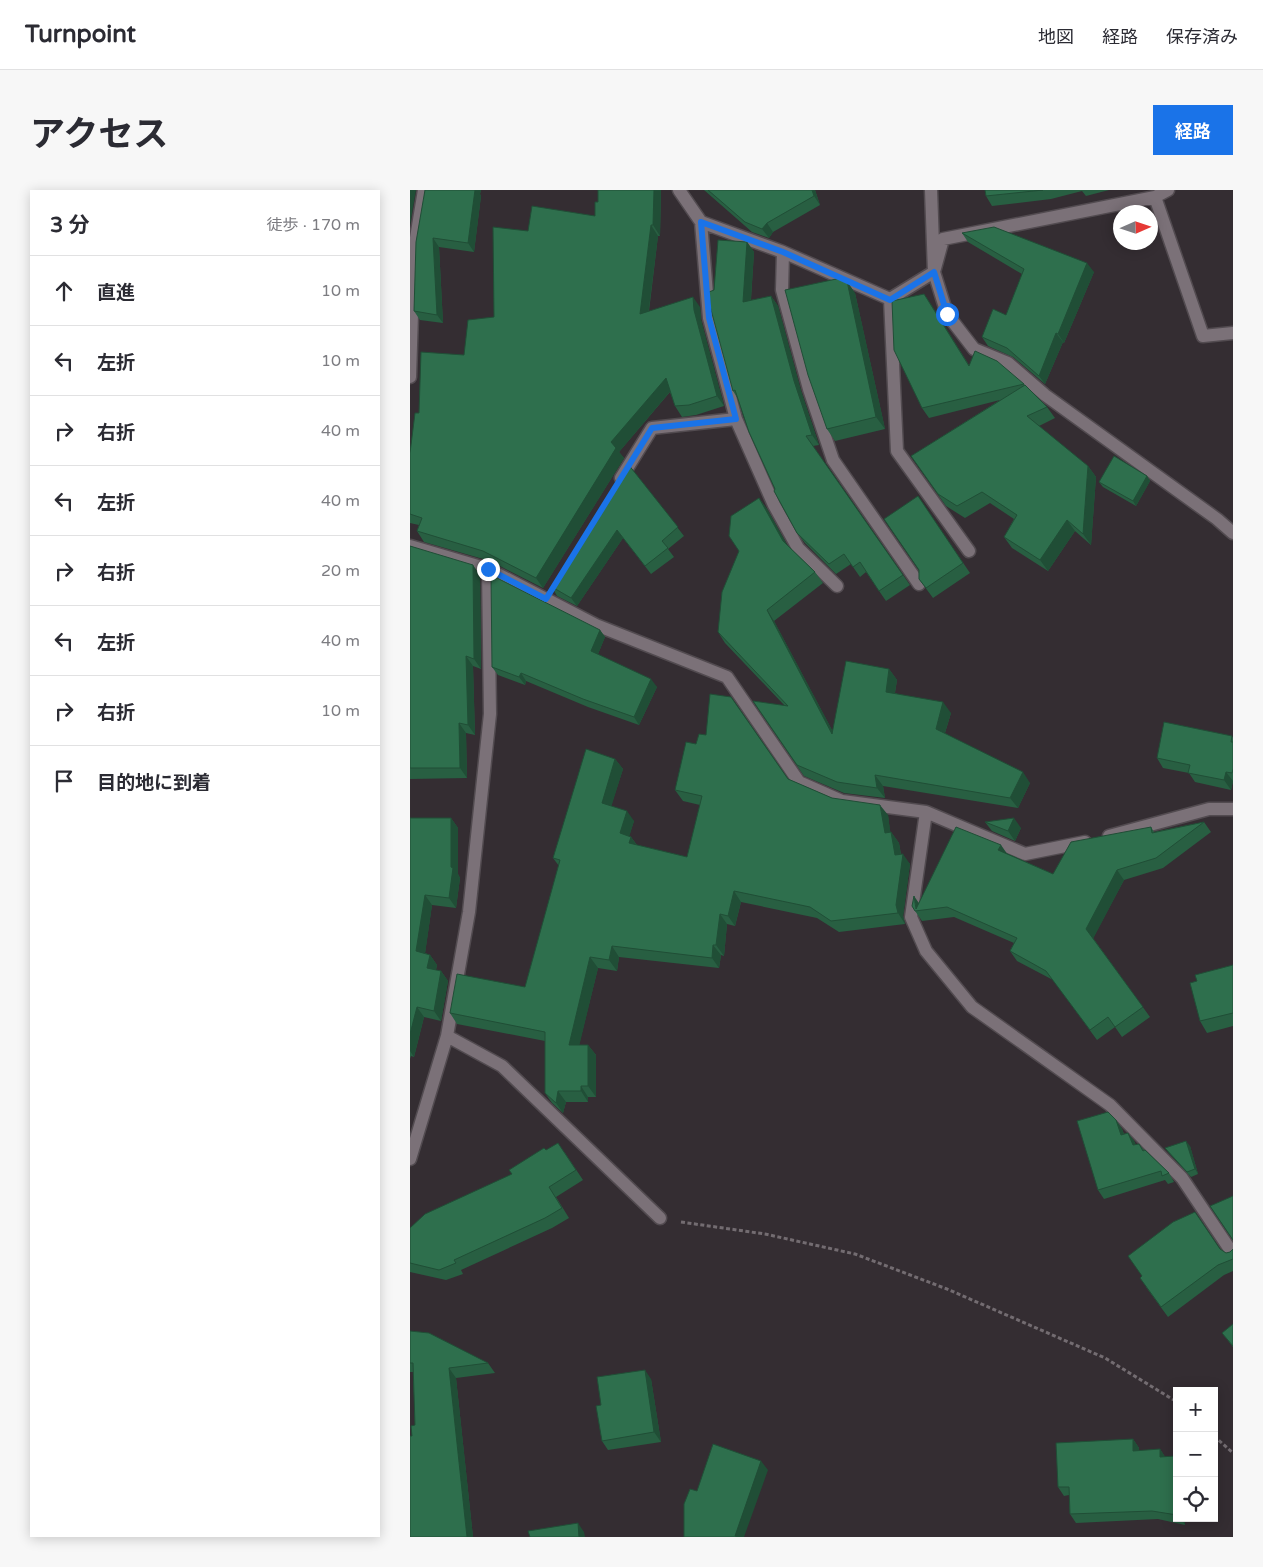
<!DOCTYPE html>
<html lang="ja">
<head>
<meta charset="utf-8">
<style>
	:root { --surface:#fff; --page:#f7f7f7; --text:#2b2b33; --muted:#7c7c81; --line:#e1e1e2; --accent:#1a73e8 }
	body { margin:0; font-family:"Varela Round","Noto Sans JP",sans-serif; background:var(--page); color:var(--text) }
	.controls { position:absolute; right:15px; bottom:15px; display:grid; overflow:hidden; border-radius:0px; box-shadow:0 2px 12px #0003 }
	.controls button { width:45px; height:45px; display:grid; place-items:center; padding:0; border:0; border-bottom:1px solid var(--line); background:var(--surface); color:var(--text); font:25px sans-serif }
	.compass { position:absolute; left:703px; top:15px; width:45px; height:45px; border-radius:50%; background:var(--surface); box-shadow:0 2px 12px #0003; rotate:87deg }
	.stop { position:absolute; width:15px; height:15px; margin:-11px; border:4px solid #1a73e8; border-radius:50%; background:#fff }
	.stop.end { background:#1a73e8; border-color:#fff; box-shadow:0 1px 5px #0008 }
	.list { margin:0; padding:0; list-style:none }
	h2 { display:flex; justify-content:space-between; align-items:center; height:65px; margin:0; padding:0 20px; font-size:21px }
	h2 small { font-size:16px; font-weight:400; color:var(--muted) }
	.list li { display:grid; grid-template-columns:32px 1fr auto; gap:15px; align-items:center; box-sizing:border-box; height:70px; padding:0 20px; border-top:1px solid var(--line) }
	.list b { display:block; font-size:19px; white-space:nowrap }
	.list em { font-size:16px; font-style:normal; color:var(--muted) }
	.icon { flex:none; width:28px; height:28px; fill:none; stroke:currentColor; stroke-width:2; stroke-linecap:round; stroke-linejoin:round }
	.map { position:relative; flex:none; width:823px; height:1347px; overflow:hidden; border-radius:0px }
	header { display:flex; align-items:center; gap:30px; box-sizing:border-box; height:70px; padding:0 25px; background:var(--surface); border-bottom:1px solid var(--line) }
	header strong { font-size:24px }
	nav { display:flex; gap:28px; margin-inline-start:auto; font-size:18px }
	.intro { display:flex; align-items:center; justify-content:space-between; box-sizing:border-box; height:120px; padding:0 30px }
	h1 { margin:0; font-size:35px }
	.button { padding:12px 22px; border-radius:0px; background:var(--accent); color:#fff; font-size:18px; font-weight:700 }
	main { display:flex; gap:30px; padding:0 30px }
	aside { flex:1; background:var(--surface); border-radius:0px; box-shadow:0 2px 12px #0003 }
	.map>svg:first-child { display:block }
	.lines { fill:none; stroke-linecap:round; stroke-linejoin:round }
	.minor-casing { stroke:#524b50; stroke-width:15 }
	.path { stroke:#736c71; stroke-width:3; stroke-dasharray:4 2.5; stroke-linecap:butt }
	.minor { stroke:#7b7178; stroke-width:12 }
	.wall { fill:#285f42 }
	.shaded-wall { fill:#204e36 }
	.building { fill:#2e6f4d; stroke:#204e36 }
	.route { stroke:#1a73e8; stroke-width:6 }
</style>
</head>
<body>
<header>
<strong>Turnpoint</strong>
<nav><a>地図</a><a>経路</a><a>保存済み</a></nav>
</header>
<div class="intro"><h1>アクセス</h1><a class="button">経路</a></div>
<main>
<aside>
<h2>3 分<small>徒歩 · 170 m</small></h2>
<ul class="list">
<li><svg class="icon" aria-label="ahead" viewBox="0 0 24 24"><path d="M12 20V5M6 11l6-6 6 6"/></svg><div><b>直進</b></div><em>10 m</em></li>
<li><svg class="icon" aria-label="left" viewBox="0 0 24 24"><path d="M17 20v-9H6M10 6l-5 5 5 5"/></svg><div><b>左折</b></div><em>10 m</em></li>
<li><svg class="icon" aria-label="right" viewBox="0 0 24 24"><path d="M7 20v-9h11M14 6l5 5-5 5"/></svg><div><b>右折</b></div><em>40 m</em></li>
<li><svg class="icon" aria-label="left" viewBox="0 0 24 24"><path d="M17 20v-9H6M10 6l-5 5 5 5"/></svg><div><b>左折</b></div><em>40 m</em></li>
<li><svg class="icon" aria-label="right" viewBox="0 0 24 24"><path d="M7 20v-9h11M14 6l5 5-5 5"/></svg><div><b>右折</b></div><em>20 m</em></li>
<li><svg class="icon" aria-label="left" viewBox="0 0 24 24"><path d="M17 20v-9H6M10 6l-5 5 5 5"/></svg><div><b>左折</b></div><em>40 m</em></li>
<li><svg class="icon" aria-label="right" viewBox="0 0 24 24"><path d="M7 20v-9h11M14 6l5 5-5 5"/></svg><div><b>右折</b></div><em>10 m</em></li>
<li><svg class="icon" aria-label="arrive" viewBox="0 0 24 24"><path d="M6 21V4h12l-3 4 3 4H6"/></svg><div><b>目的地に到着</b></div></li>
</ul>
</aside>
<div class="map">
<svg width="823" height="1347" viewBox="0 0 823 1347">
	<rect width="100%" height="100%" fill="#342d32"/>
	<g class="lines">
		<g class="minor-casing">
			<path id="minor" d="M269,0l22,32 82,30 107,47
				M521,0l3,82 13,42 27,35 34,14 37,32 172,124 16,14
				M745,7l48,139 30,-3
				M291,32l8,96 27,101 38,86 24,43 39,38
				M373,62l-1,38 27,99 24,71 86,124
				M0,187l4,-127 10,-60
				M211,288l31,-50 84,-9
				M0,356l78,23 108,56 131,52 72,105 43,19 84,11 99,42 60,-12
				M559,361l-72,-100 -7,-152 44,-27 9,-33 212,-42 13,-7
				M516,622l-15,105 15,34 46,56 138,98 72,73 51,76
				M699,646l100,-27h24
				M37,846l55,30 158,152
				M0,969l37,-123 22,-124 21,-198 -2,-145"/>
		</g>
		<path class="path" d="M271,1032l84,12 90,20 92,35 158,69 72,44
			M804,1246l19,17"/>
		<use href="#minor" class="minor"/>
	</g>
	<path class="wall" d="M15,0h56l-1,4 1,2 -7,56 -35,-5 4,76 -23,-3 -6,-9z
		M251,0l-1,46h-2l-9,75 51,-4 1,13 23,86 -28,9 -14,2 -7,-11 -5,-14 -51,60 5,6 -81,130 -53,-27 -66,-19 -7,-11 2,-6 -9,-2v-70l9,-40 45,-58 30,-38 34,-86 67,-15 3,-14z
		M294,0h111l5,15 -47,27 -4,6 -17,-6z
		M575,0h124l-23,6 -4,-5 -31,8 -59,7 -6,-10z
		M552,43l132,39 -30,71 -1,-1 -18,42 -32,-27 -25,-11 -6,-9 24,-22 16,-41 -54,-32z
		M337,52l7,10 -3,48 20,-4 7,10 23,85 18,54 -6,1 97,139 -24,16 -20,-29 -6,5 -9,-13 -15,10 -31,-31 -8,-10 -22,-44 -37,-90 -5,-8 -19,-101z
		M445,103l30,136 -50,12 -8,-12z
		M514,104l45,71 55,19 23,23 8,11 -16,8 49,40 8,11 -5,68 -16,-14 -27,40 -36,-23 -8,-11 10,-18 -24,-16 -25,15 -19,-12 -35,-50 89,-56 -71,18 -7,-10z
		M218,274l56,72 -16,13 6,8 -23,17 -28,-36 -46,68 -20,-10 -5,-9z
		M737,286l3,5 -14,25 -33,-19 -4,-5z
		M508,306l52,77 -37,25 -14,-19z
		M349,308l8,11 20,36 28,27 8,11 -49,38 59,111 56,-63 8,11 -2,13 56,20 -6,20 85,50 -12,25 -135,-22 2,12 -41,-5 -40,-17 -51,-75 32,5 -60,-63 -7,-11z
		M0,356l70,29 1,94 -8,-3 2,69 -9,-2 1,45 -57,1z
		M190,440l5,7 -7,17 59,33 -18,38 -51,-18 -62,-26 -1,4 -27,-10 -6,-8z
		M823,547v44l-2,9 -36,-8 -6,-9 -26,-5 -6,-10z
		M205,569l8,10 -12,37 23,15 -5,15 2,1 6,8 50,12 13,-52 -17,-4 -8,-11 113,-11 44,19 56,17 2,17h1l8,11 2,11 9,10 -7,52 2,8 -66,8 -22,-14 -76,-16 -6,24 -8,-2 -3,32 -3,-1 -2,13 -100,-11 -2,14 -19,-3 -19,77h9l8,10v42h-8v5h-22l-3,11 -11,-10 -7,-10v-52l-88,-17 -7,-11 75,-26 34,-121 -6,-8z
		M0,628h41l7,10v46l2,4 -4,30 -24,-3 -7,48 5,2 7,10 -1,5 5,1 7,10 -7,40 -17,-4 -10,40 -3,-1 -1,3z
		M575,632l36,6 -6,13 -23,-10z
		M794,632l7,10 -48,36 -39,12 -31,58 57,79 -28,20 -7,-10 -18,13 -44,-60 -36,-19 -7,-10 4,-8 -60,-26 -32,4 -7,-10 4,-8 87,-50 47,21 98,-47 3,5z
		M823,775v61l-26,7 -7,-12 -3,-40z
		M706,930l6,9 2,5 4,-1 6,8 2,4 3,-1 5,6 25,23 5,9 -6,2 -3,-4 -61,19 -6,-9z
		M780,956l8,28 -7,3 -22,-24 -4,-5z
		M136,960l19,3 18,27 -27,17 13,21 -17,10 -91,42 2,4 -17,6 -36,-8v-44l102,-54z
		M823,1059v22l-9,4 -56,42 -22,-30 74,-37 6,3 4,-1z
		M823,1134v23l-11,-14z
		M0,1141l78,32 7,10 -39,5 17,159h-63l2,-101 3,-11 -2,-53h-3z
		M241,1189l10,63 -53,8 -6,-9 -1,-36z
		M723,1249l6,9v3l21,-2 5,8 12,1v60h8v7l-27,-6 -82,4 -6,-9 -1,-19 -5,1 -6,-9z"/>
	<path class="shaded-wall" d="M0,0h6l-6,35z
		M65,0h6l-1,4 1,2 -7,56 -6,-9z
		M244,0h7l-1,46 -7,-11z
		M402,0h3l5,15 -6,-9z
		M357,33l6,9 -4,6 -7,-9z
		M241,35l7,11 -11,88 -7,-10z
		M23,48l6,9 4,76 -6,-8z
		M337,52l7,10 -4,60 -7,-10z
		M677,73l7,9 -30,71 -6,-9z
		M437,91l8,12 30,136 -9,-12z
		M514,104l7,10 44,71 -6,-9z
		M361,106l7,10 23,85 18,54 -7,-10 -18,-54z
		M283,107l7,10 1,13 23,86 -7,-10 -23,-86z
		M646,143l7,9 -18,42 -6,-8z
		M256,188l7,10 -54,64 5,6 -81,130 -7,-10 75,-136z
		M678,276l8,11 -5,68 -8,-11z
		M737,286l3,5 -14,25 -3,-5z
		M349,308l8,11 24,43 -8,-11z
		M657,330l8,11 -27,40 -8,-11z
		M207,340l6,8 -46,68 -6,-8z
		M63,375l7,10 1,94 -7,-10z
		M357,420l7,11 66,124 -8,-11z
		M190,440l5,7 -9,22 -5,-8z
		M56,466l7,10 2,69 -7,-10z
		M479,479l8,11 -4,23 -7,-11z
		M111,483l5,8 -1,4 -6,-8z
		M241,489l6,8 -18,38 -5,-8z
		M533,512l8,11 -8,26 -7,-10z
		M49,533l7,10 1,45 -7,-10z
		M205,569l8,10 -14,45 -7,-11z
		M613,582l7,11 -12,25 -8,-10z
		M816,582l7,9 -2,9 -7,-10z
		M465,585l8,11 2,12 -8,-10z
		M470,615l8,10 4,28 -7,-10z
		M217,621l7,10 -7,23 -7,-11z
		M41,628l7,10v46l2,4 -4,30 -7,-10 2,-31z
		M604,628l7,10 -6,13 -7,-10z
		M481,642l8,11 3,19 1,-8 7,10 -7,52 2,8 -7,-11 -2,-8 -1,-50z
		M221,647l7,10 -9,-4z
		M591,655l7,10 -10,-5z
		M707,680l7,10 -31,59 -7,-10z
		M324,701l7,11 -6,24 -7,-10z
		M15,705l7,10 -8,56 -8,-10z
		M504,706l7,10 -5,3z
		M310,724l7,10 -3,32 -8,-11z
		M303,755l8,10 -2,13 -7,-10z
		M202,756l7,11 -2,14 -8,-11z
		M20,765l7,10 -3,13 -7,-10z
		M180,767l8,11 -21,87 -8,-10z
		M31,781l7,10 -7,40 -7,-10z
		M7,817l7,10 -10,40 -4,-6v-17z
		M178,855l8,10v42l-8,-11z
		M171,896l7,11v5l-7,-11z
		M148,901l8,11 -3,11 -7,-10z
		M706,930l6,9 5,14 -6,-8z
		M718,943l6,8 5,13 -6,-9z
		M776,951l4,5 8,28 -3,-5z
		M39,1178l7,10 17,159h-6z
		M235,1180l6,9 10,63 -7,-10z
		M723,1249l6,9v12l-6,-9z
		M750,1259l6,9 -6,-1z
		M765,1266l2,2v22z
		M351,1271l7,9 -24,67h-8l-1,-1z
		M771,1328h4v7z
		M168,1333l6,9 1,5h-6z"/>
	<path class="building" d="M15,0h50l-7,53 -35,-5 4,77 -23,-4 2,-69z
		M188,0h56l-1,35h-2l-11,89 53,-17 1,13 23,86 -28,9 -14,1 -9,-28 -55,64 5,6 -80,130 -53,-27 -66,-20 5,-13 -12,-4v-61l5,-40h4l2,-61 43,3 4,-35 26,-3 -1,-90 35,4 4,-25 63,10v-14h3z
		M298,0h104l2,6 -47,27 -5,6 -17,-7z
		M575,0h58l-57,6z
		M584,37l93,36 -29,71 -2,-1 -17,43 -32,-28 -25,-11 11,-28 13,6 18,-46 -62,-36z
		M308,50l29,2 -4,60 28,-6 23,85 18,54 -6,1 97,139 -24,16 -19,-29 -7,5 -9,-13 -15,10 -32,-31 -23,-42 1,-2 -26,-57 -14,-42 -2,1 -23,-85 -1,-14 5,-2z
		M431,88l6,3 29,136 -49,12 -19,-54 -23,-85z
		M514,104l45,72 6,-15 22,10 27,23 -102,24 -28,-58 -2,-49z
		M615,195l22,22 -20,9 61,50 -5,68 -16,-14 -27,40 -36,-23 13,-22 -35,-23 -25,14 -19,-12 -27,-38z
		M704,266l33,20 -14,25 -34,-19z
		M218,274l50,63 -16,14 6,7 -23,18 -28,-36 -46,68 -19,-11z
		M508,306l45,67 -37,25 -7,-9v-9l-35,-51z
		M349,308l24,43 32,31 -48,38 65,124 14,-73 43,8 -3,23 57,10 -7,27 87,43 -13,26 -135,-23 2,13 -40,-6 -40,-17 -44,-64 35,5 -70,-74 4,-40 17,-41 -10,-15 2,-20z
		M0,356l63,19 1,94 -8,-3 2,69 -9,-2 1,45h-50z
		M81,385l109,55 -9,21 60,28 -17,38 -51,-18 -62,-26 -2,4 -27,-10z
		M300,504l21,3 57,82 44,19 48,7 5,28 6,-1 4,23 8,-1 -7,51 2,8 -67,8 -21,-14 -76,-16 -6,25 -8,-2 -4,31h-3l-1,13 -100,-12 -3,14 -19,-3 -21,88h19v41h-7v5h-23l-2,12 -11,-10v-61l-95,-19 7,-39 68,13 35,-127 -7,-2 33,-109 29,10 -13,44 25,8 -7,22 11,4 -2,6 58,14 15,-61 -27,-6 11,-48 10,2 3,-10 7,1z
		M754,532l68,14 -1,6h2v27l-1,4 -6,-1 -2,8 -36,-7 2,-8 -33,-7z
		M0,628h41v49l2,1 -4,30 -24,-3 -9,56 14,4 -3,13 14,3 -7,40 -17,-4 -7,27z
		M604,628l-6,13 -23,-9z
		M794,632l-48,36 -39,12 -31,59 57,78 -28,20 -7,-10 -18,13 -44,-59 -36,-20 7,-13 -70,-31 -32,4 -3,-5 2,-10 2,13 40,-82 45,18 -3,5 55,24 18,-32 80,-15 1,6z
		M823,775v48l-33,8 -10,-38 7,-2 -2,-6z
		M698,922l8,8 5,15 7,-2 5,12 6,-1 4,7 2,-1 24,23 -7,3 -1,-5 -63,19 -21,-69z
		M776,951l9,28 -8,3 -22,-24z
		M148,953l18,27 -27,17 13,21 -17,10 -91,42 2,3 -17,7 -29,-7v-35l15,-14 87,-40 -3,-4 35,-22 2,2z
		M823,1006v44l-23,-34z
		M785,1022l25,37 6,4 4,-1 3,-3v10l-15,6 -57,42 -21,-29 2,-2 -14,-20 45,-34z
		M823,1134v22l-11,-13z
		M0,1141l19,2 59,30 -39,5 18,169h-57v-101h2l-1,-10 4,-1 -2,-62h-3z
		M235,1180l9,62 -52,9 -6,-35 5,-1 -4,-28z
		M723,1249v12l27,-2v8l15,-1 2,24v35l-25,-4 -82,3 -1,-27h-11l-2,-44z
		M303,1254l48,17 -26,75 4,1h-55v-33l6,-15 7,2z
		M168,1333l1,14h-49l-2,-6z"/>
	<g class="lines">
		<path class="route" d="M78,379l58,30 106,-171 84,-9 -27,-101 -8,-96 82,30 107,48 44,-28 13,42"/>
	</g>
</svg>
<div class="controls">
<button>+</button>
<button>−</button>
<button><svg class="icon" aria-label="locate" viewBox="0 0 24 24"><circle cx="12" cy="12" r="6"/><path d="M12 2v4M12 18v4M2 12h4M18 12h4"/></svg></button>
</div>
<svg class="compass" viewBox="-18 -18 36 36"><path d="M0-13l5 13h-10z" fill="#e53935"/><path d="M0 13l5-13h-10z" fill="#7c7c81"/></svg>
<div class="stop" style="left:537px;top:124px"></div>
<div class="stop end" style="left:78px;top:379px"></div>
</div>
</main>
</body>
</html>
